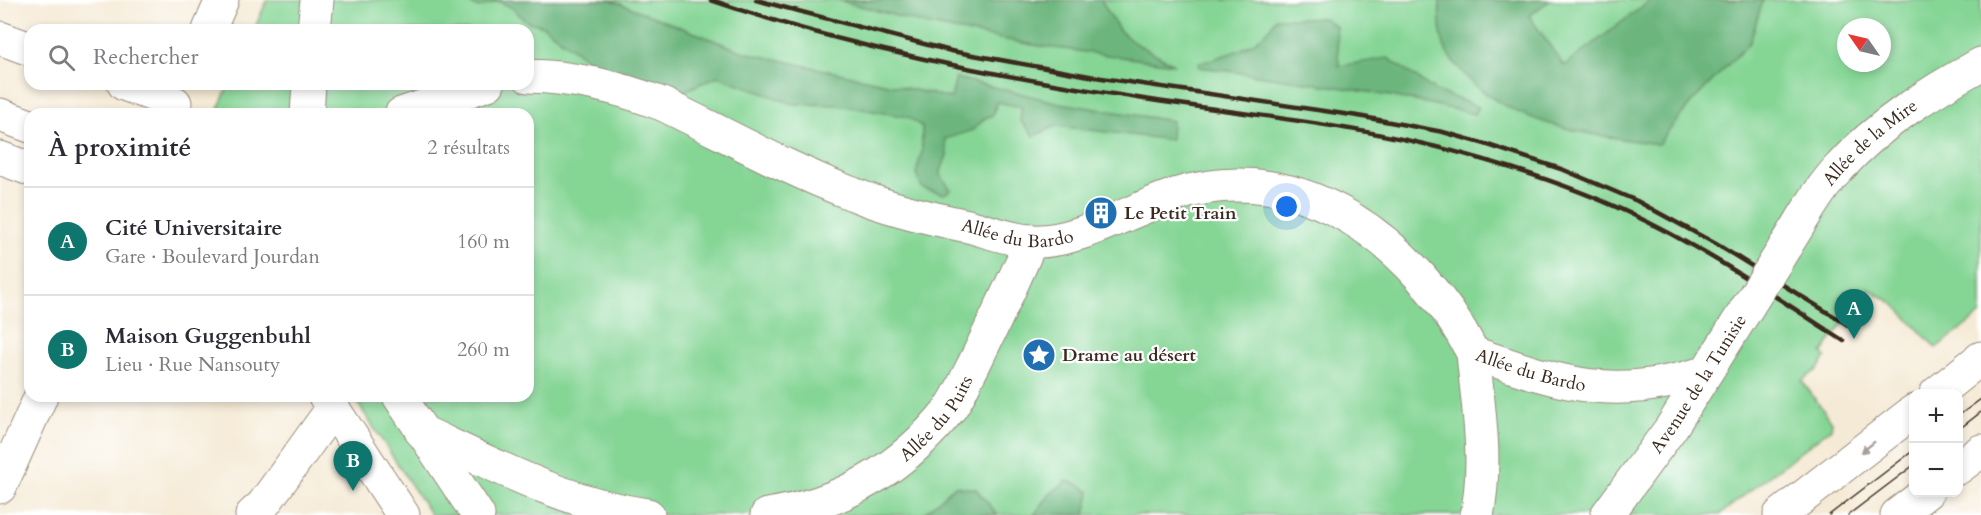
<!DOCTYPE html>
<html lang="fr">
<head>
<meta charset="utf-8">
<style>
	:root { --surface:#fff; --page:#f2f2f3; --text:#2b2b33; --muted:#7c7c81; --line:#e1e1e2; --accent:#0f766e }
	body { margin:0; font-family:Cardo,serif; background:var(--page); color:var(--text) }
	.controls { position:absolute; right:18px; bottom:18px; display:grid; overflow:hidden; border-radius:12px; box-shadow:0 3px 9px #0003 }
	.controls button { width:54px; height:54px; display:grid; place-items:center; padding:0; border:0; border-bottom:2px solid var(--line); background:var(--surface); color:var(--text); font:30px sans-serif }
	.compass { position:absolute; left:1837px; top:18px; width:54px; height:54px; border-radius:50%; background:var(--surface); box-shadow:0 3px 9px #0003; rotate:304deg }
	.you { position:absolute; left:1287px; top:207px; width:21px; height:21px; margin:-15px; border:4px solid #fff; border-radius:50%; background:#1a73e8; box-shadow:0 0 0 9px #1a73e833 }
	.badge { display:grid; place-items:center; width:39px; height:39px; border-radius:50%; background:var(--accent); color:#fff; font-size:20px; font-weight:700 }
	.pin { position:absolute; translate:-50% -50px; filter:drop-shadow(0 2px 3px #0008) }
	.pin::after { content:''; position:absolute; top:32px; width:21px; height:18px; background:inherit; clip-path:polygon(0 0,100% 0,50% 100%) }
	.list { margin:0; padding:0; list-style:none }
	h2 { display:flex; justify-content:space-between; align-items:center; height:78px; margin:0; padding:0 24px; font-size:26px }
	h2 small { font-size:20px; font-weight:400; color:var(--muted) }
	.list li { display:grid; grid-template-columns:39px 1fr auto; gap:18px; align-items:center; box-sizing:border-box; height:108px; padding:0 24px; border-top:2px solid var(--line) }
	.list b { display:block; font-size:22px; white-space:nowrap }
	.list p { margin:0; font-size:20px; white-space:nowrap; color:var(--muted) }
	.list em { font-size:20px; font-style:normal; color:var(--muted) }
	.icon { flex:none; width:33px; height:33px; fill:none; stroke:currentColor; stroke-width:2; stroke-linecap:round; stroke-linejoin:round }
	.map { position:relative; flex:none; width:1981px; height:515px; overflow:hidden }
	.search { position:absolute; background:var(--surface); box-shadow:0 3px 9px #0003; left:24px; top:24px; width:510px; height:66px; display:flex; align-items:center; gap:15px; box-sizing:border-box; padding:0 21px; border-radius:18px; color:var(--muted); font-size:22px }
	.panel { position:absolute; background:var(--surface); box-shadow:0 3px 9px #0003; left:24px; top:108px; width:510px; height:294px; border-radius:18px }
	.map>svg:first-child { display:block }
	.green { fill:#85d595; stroke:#60805a; stroke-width:1.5; fill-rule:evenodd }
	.forest { fill:#6cb67e; stroke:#54704e; stroke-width:1.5 }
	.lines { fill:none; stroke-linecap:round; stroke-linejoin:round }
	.minor-casing { stroke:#988a7a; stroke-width:35 }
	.major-casing { stroke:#988a7a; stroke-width:35 }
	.minor { stroke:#fff; stroke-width:33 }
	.major { stroke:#fff; stroke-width:33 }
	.tram { stroke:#3b2a1e; stroke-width:1.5 }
	.rail { stroke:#3b2a1e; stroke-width:4.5 }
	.minor-bridge-casing { stroke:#988a7a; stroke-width:35; stroke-linecap:butt }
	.minor-bridge { stroke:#fff; stroke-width:33 }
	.oneway { fill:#a79f9a }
	.labels { text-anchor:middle; stroke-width:4.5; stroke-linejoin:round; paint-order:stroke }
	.street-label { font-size:18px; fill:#3b2a1e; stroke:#fff }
	.poi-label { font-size:18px; font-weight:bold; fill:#3b2a1e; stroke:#fff; text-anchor:start }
</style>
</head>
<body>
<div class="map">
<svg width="1981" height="515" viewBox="0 0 1981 515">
	<rect width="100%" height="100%" fill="#fff"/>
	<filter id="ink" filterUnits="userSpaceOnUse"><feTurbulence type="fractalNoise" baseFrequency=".0167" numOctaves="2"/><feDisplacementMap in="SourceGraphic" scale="12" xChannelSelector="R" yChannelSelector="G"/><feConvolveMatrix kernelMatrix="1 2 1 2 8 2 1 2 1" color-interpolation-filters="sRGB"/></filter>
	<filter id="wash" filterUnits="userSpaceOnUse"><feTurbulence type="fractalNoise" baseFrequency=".008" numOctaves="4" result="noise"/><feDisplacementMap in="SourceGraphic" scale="24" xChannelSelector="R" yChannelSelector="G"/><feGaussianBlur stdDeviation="1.35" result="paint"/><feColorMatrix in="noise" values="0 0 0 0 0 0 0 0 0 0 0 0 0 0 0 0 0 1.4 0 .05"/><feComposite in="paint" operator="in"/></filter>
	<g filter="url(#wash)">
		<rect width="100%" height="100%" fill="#f5ead5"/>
		<path class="green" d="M267,0h1714v314l-45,34 -42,-44 -26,-16 -46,65 4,4 -8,12 -16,12 30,41 -1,6 -112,87h-1288l-78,-119h175v-282h-312l13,-30h299v-54h-274zM1846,27h36v36h-36z"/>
		<path class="forest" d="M462,0h149l133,52 207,46 5,-20 104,25 112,18 -1,19 -115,-14 -22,10 -14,-16 2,-13 -25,-5 -4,13 -8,3 -12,12 -28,9 2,16 -7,19 11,16 -7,4 -22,-6 -6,-14 6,-23v-24l-14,-10 -70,-12 -46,-1 -74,-28 -43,19 -70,-22 -62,-47 -17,-5 -15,-14 -13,-6 -19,7z
			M838,0h263l18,30 14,12 41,22 -141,-19 -104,-20z
			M1440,0h110l-21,16 35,50 87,-66h112l-13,42 -59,61 -33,41c-67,-9 -153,-19 -198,-75 -5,-6 -12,-12 -14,-19 -7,-15 -7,-34 -6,-50z
			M1276,18h48l12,9 3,39 49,-8 48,33 43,16 -5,7c-90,-22 -183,-34 -275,-47v-4c30,-9 62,-15 77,-45z
			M1067,481l13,4 10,7 -5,23h-51l17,-22z
			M955,486l21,3 22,26h-76z"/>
	</g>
	<g filter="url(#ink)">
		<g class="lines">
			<g class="minor-casing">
				<g id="minor">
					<path d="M209,30l13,-30"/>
					<path d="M314,30l3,-30"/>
					<path d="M0,38l30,11"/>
					<path id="s1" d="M528,76c47,1 90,11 134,28 63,30 125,65 191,90 37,15 76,24 115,32 20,5 42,14 63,15 45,3 101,-32 144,-46 127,-41 242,50 298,158 91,31 134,48 231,20"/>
					<path d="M124,84l51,19"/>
					<path d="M307,114l2,-30"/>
					<path d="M401,114l87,-30"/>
					<path d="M0,115l30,11"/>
					<path d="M0,158l30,11"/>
					<path id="s2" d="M1785,247c17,-26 33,-57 55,-80 39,-43 90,-75 141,-103"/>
					<path d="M1473,353c5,55 15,107 4,162"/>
					<path d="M325,396l78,119"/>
					<path d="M399,396l79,119"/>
					<path d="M421,431c73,34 146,73 227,84"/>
					<path d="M0,487l41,-91"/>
					<path d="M252,515l11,-10 70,-97"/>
					<path id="s3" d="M767,515c75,-11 135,-46 182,-105 10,-12 16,-30 24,-44 20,-41 40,-82 58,-125"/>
					<path id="s4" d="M1607,515l64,-87 74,-117"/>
				</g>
			</g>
			<g class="major-casing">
				<path id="major" d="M1936,394l45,-36
					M1958,468l23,-17
					M1780,515l134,-104
					M1897,515l30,-23"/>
			</g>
			<use href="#minor" class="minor"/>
			<use href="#major" class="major"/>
			<path class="tram" d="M1958,416l23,-17
				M1958,430l23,-18
				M1829,515l85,-65
				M1848,515l66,-50"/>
			<path class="rail" d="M711,0c141,49 286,76 433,99 112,17 227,27 337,60 49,14 100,31 146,53 76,35 147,84 217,129
				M756,0l195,51 144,26 263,39 85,16 42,12 79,26 73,31 79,43 137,84"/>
			<g class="minor-bridge-casing">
				<path id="minor-bridge" d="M1745,311l40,-64"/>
			</g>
			<use href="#minor-bridge" class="minor-bridge"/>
		</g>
		<defs><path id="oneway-solid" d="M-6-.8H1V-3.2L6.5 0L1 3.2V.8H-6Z" transform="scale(1.5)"/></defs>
		<use class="oneway" href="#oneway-solid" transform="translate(1868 447) rotate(141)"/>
	</g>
	<defs>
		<g id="building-disc" transform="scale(1.725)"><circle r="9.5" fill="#1f6fb2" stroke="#fff"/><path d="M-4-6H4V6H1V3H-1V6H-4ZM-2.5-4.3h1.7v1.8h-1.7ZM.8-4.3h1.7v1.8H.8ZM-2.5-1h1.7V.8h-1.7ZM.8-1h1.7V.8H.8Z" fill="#fff"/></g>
		<g id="sight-disc" transform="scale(1.725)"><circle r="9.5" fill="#1f6fb2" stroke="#fff"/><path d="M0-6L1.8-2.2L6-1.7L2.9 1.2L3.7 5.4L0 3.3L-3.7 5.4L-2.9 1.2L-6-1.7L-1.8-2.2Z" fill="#fff"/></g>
	</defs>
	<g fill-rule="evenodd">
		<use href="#building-disc" x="1101" y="213"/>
		<use href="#sight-disc" x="1039" y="355"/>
	</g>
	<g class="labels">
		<g class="street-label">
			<text dy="6" stroke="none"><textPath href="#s2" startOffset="136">Allée de la Mire</textPath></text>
			<text dy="6" stroke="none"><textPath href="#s1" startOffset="519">Allée du Bardo</textPath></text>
			<text dy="6" stroke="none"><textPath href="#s1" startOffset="1113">Allée du Bardo</textPath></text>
			<text dy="6" stroke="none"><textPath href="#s4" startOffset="160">Avenue de la Tunisie</textPath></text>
			<text dy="6" stroke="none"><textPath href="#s3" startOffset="201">Allée du Puits</textPath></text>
		</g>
		<g class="poi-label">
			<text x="1124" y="219">Le Petit Train</text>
			<text x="1062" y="361">Drame au désert</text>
		</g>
	</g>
</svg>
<div class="controls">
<button>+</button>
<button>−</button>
</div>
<svg class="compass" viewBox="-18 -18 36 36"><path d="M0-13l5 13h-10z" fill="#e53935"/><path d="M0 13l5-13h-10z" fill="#7c7c81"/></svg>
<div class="you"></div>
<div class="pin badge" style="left:1854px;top:339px">A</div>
<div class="pin badge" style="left:353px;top:491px">B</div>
<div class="search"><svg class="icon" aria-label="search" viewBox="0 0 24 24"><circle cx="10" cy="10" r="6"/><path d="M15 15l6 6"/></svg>Rechercher</div>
<section class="panel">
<h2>À proximité<small>2 résultats</small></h2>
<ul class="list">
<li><span class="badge">A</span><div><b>Cité Universitaire</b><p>Gare · Boulevard Jourdan</p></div><em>160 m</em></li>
<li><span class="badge">B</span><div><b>Maison Guggenbuhl</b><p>Lieu · Rue Nansouty</p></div><em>260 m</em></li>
</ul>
</section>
</div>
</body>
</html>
